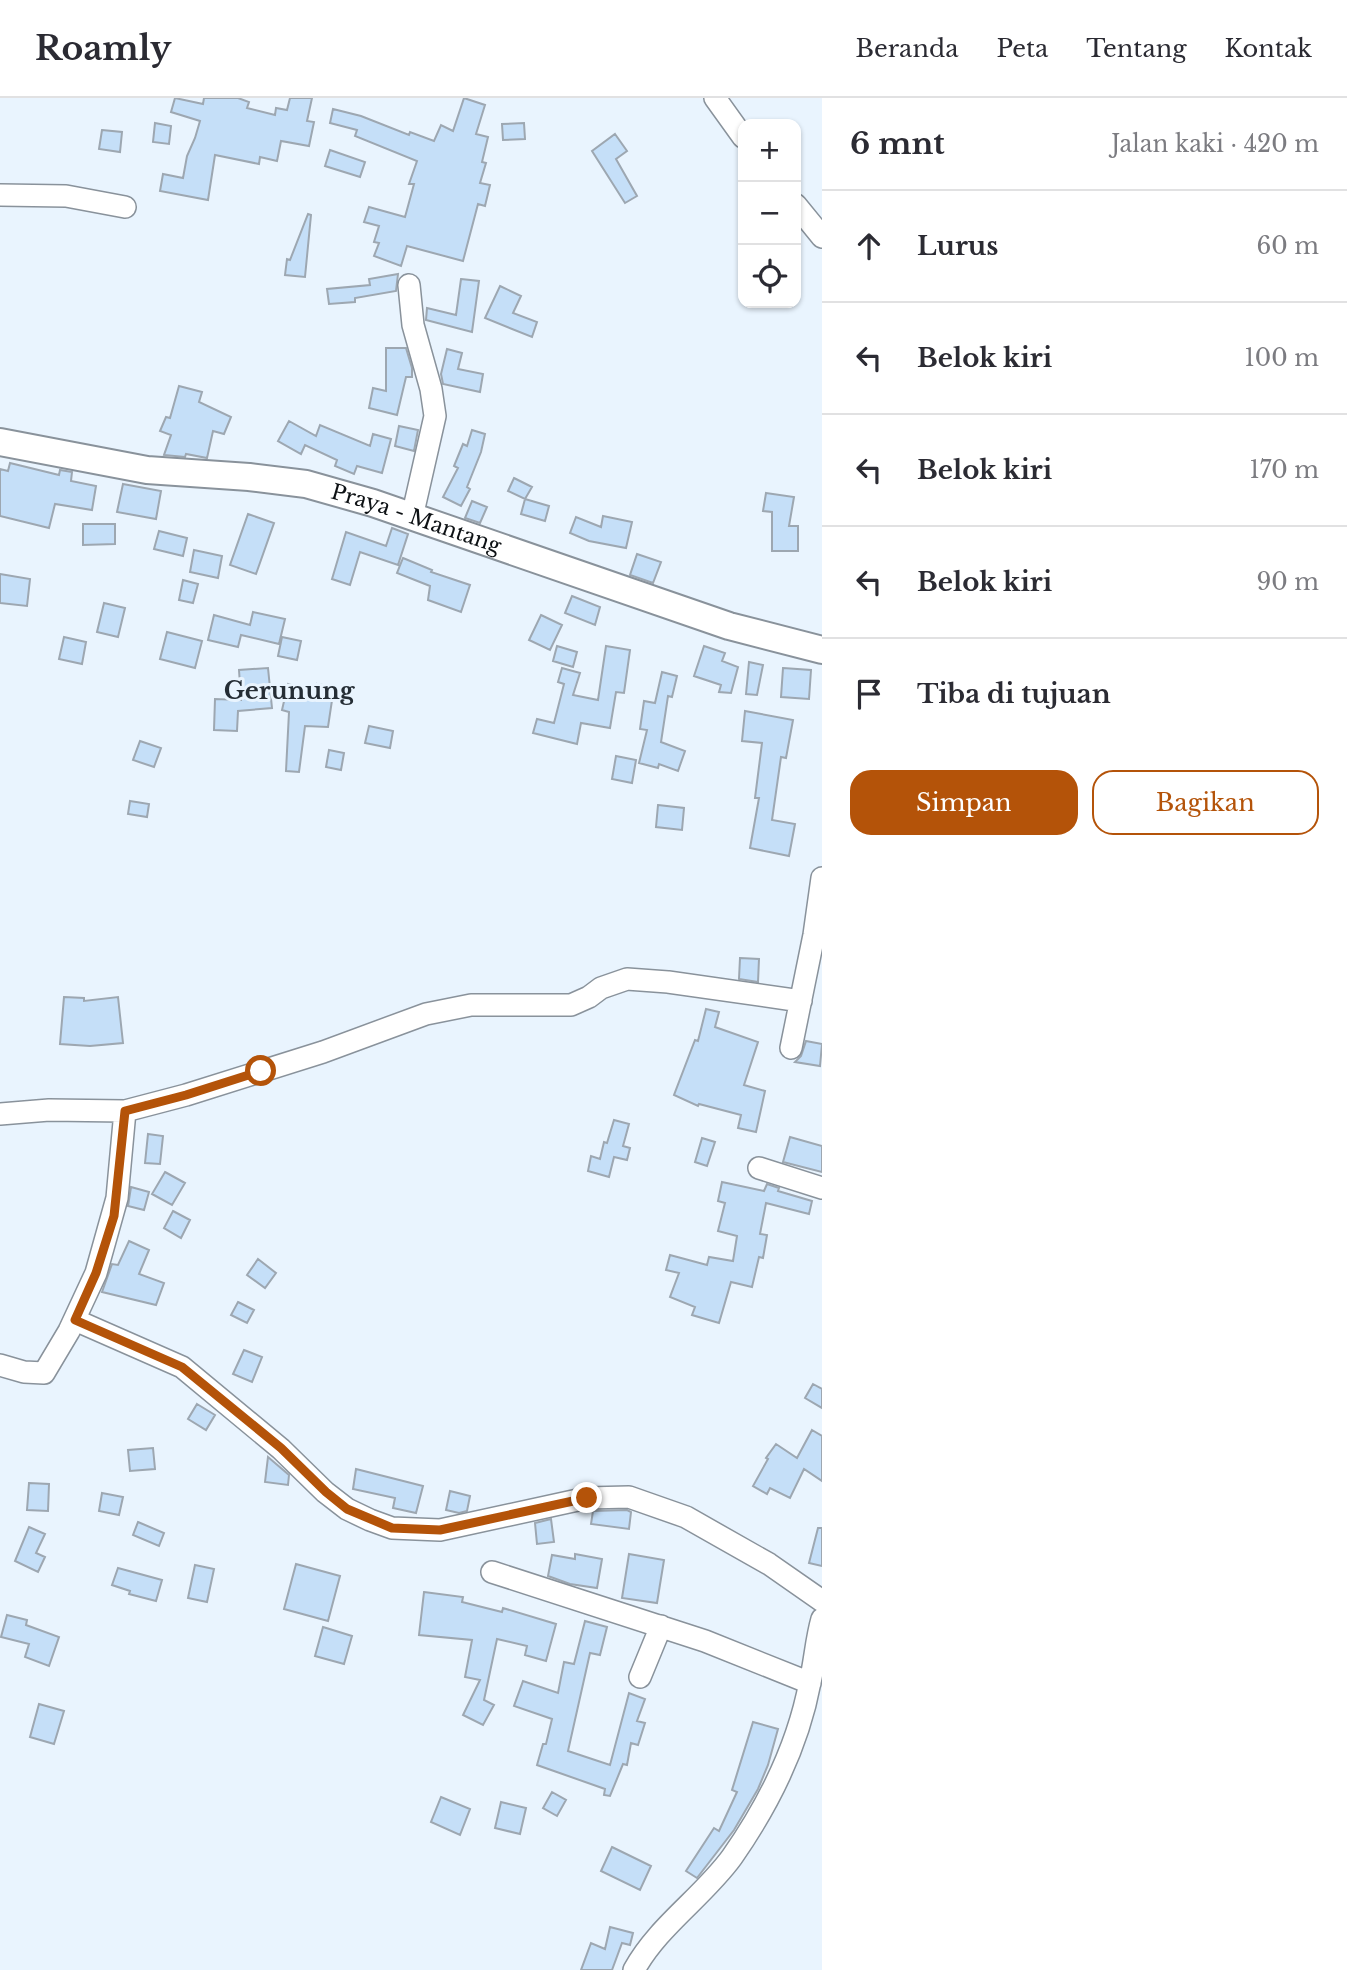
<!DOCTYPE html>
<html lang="id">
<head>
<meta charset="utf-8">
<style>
	:root { --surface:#fff; --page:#f2f2f3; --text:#2b2b33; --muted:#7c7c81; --line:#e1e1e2; --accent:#b45309 }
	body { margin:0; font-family:"Libre Baskerville",serif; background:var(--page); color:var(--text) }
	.controls { position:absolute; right:21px; top:21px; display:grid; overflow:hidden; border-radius:14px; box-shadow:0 2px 5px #0004 }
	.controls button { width:63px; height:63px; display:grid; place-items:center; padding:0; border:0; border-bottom:2px solid var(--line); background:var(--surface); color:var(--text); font:35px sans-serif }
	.stop { position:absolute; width:21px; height:21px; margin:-16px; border:5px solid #b45309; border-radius:50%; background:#fff }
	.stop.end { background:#b45309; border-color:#fff; box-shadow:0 2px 7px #0008 }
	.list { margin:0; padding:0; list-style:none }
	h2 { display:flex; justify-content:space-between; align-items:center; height:91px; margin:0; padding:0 28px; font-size:30px }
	h2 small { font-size:23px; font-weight:400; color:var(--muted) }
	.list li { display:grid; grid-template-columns:46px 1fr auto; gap:21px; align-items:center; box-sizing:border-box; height:112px; padding:0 28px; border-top:2px solid var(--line) }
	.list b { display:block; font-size:26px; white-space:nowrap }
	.list em { font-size:23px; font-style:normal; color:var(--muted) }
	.actions { display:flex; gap:14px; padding:21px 28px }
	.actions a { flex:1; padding:16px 0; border:2px solid var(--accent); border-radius:21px; text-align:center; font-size:24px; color:var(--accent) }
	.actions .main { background:var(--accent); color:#fff }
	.icon { flex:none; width:38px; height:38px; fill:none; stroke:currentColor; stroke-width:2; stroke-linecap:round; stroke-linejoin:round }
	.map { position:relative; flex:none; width:822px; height:1872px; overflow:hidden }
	header { display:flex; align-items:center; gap:42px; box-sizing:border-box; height:98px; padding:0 35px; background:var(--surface); border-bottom:2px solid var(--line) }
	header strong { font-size:33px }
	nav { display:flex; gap:38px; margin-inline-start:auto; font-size:24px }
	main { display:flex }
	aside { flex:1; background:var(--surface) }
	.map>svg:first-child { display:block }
	.building { fill:#c5dff8; stroke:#9da7b1; stroke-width:2 }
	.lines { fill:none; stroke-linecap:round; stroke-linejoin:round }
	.minor-casing { stroke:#89929b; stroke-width:24 }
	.major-casing { stroke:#89929b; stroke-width:30 }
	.minor { stroke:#fff; stroke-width:21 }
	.major { stroke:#fff; stroke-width:26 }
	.route { stroke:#b45309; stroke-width:9 }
	.labels { text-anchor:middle; stroke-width:6; stroke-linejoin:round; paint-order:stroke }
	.street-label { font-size:21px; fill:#0d1114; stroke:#e9f4fe }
	.quarter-label { font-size:24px; font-weight:bold; fill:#252d35; stroke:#e9f4fe }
</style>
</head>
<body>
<header>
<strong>Roamly</strong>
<nav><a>Beranda</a><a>Peta</a><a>Tentang</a><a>Kontak</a></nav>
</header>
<main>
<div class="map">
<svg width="822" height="1872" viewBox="0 0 822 1872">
	<rect width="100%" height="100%" fill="#e9f4fe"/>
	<path class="building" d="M175,0l28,6 1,-6h34l11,4 -2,6 28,7 1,-7 11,2 3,-12h22l-5,23 7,1 -5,24 -28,-5 -4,20 -17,-4 -1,7 -44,-9 -7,45 -48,-9 3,-17 20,4 4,-22 8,-18 5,-17 -29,-9z
		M464,0l21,7 -9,29 12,3 -6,25 4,1 -6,20 10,2 -5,21 -7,-2 -15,57 -56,-15 -6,20 -27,-10 5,-13 -5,-1 5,-16 -15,-4 5,-15 36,10 9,-33h-5l8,-23 -62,-25 2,-6 -27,-7 3,-14 28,7 48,19 1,-3 24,9 7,-16 12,6z
		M155,25l16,3 -2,18 -16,-2z
		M524,25l1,16 -22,1 -1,-16z
		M102,32l20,2 -2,20 -21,-3z
		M615,36l12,17 -11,8 21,37 -12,7 -33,-52z
		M330,52l35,12 -5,15 -35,-11z
		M308,116l3,1 -6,62 -20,-2 2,-16 3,1z
		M398,176l-2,17 -41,7v4l-26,2 -2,-15 43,-4 -1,-6z
		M461,181l18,2 -7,51 -46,-12 1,-12 29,7z
		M500,188l21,10 -8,17 24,9 -5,15 -47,-19z
		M386,250h20l6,20v9h-6l-9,38 -28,-7 4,-20 13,3z
		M447,251l15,4 -4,16 25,5 -3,18 -37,-8 -2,-10z
		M179,288l23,6 -3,10 32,15 -7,17 -11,-3 -6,27 -21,-4 -1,3 -21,-2 7,-20 -11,-4 6,-14 4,1z
		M289,323l27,15 4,-11 50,21 3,-12 18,5 -9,34 -25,-7 -3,8 -19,-8 2,-6 -32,-15 -4,9 -23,-13z
		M399,328l19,4 -4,21 -19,-5z
		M472,332l13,4 -4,18 -14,35 3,2 -9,17 -18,-9 15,-29 -4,-2 9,-22 4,2z
		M10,365l49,12 1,-5 12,2 -1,9 25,5 -4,24 -37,-6 -6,24 -49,-12v-47l8,2z
		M514,380l18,9 -7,12 -17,-8z
		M123,386l38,7 -5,28 -39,-7z
		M766,395l28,4 -5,29h9v25h-26v-39l-9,-1z
		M525,401l24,7 -4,15 -24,-7z
		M472,403l15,6 -7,16 -15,-5z
		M248,416l26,9 -18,51 -26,-9z
		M603,418l29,6 -6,26 -37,-7 -19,-8 6,-16 25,10z
		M83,426h32v20l-32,1z
		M392,430l16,6 -10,31 -38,-13 -10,33 -18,-6 14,-47 40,14z
		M159,433l28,7 -4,18 -29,-7z
		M194,452l28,6 -4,22 -28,-6z
		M637,456l24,8 -8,21 -23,-8z
		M403,460l29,12 -1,2 39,13 -9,27 -33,-12 2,-14 -33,-13z
		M0,476l30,5 -3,27 -27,-3z
		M183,482l15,4 -5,19 -14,-3z
		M572,498l28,11 -5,18 -30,-12z
		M104,505l21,5 -7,29 -21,-5z
		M253,514l32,7 -6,25 -38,-9 -3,12 -30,-7 6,-25 36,10z
		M541,517l21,10 -12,25 -21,-10z
		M167,534l35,9 -7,27 -35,-9z
		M64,539l22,5 -4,22 -23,-5z
		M282,539l19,4 -4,19 -19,-4z
		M557,548l20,6 -4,15 -20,-6z
		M606,548l24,4 -6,43 -8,-1 -6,36 -29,-5 -4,21 -44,-11 4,-14 17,4 10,-39 -6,-2 4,-14 18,5 -7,22 25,5z
		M704,548l21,7 -3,8 16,6 -7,26 -12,-1 2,-7 -27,-9z
		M749,564l14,3 -6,30 -11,-1z
		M268,570l4,40 -34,3 -1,20 -23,-1 1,-31 26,1 -2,-30z
		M783,570l28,2 -2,29 -28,-2z
		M662,574l15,4 -5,21 -4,-1 -7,46 24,9 -7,20 -19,-7 -1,4 -19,-5 8,-33 -7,-1 4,-28 11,2z
		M288,586l28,7 1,-7 17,3 -6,40 -23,-1 -6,46 -13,-1 3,-59 -7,-2z
		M745,613l48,9 -7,38 -5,-1 -9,63 23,4 -6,32 -39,-8 9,-50h-4l7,-55 -20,-2z
		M369,628l24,5 -3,17 -25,-5z
		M140,643l21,7 -7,19 -21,-7z
		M329,652l15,3 -3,17 -15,-3z
		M616,658l20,4 -4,23 -20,-4z
		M130,703l19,3 -2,13 -19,-3z
		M658,707l26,3 -2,22 -26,-3z
		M740,860l19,1 -1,23 -19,-3z
		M64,899l20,1v3l34,-4 5,46 -33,3 -30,-2z
		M706,911l13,3 -4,15 43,15 -14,43 21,6 -9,41 -18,-4 3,-13 -42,-11 -1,2 -24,-11 21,-55 3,1z
		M806,943l16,3 -2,22 -25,-4 6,-6z
		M614,1022l15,4 -6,22 7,2 -3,12 -13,-3 -5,20 -21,-6 3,-15 9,3 4,-17 3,1z
		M148,1036l15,2 -3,28 -15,-1z
		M790,1039l32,9v26l-39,-10z
		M702,1040l13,4 -8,24 -12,-4z
		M165,1074l20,11 -13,22 -20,-11z
		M722,1084l42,9 3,-7 12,4 -1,3 34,10 -3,13 -43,-11 -6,31 7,1 -4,23 -4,-1 -7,30 -21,-5 -12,41 -27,-8 3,-8 -25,-10 9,-24 -13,-3 4,-15 37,10 2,-8 24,4 4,-25 -19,-5 7,-28 -7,-2z
		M131,1089l18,5 -5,18 -16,-4z
		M173,1113l17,9 -9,18 -17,-10z
		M129,1143l20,9 -10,24 25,9 -8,22 -54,-13 10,-28 6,1z
		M258,1161l18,14 -11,15 -18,-13z
		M238,1204l16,8 -7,13 -16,-8z
		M244,1252l18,7 -10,25 -19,-8z
		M813,1286l9,5v19l-17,-10z
		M197,1306l18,11 -9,15 -18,-11z
		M812,1332l10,6v45l-18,-12 -14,29 -20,-10 -3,6 -14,-8 15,-27 -2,-1 10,-14 21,14z
		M153,1350l2,21 -25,2 -2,-21z
		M268,1359l21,18 -1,10 -23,-3z
		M356,1371l67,17 -7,27 -23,-5 2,-10 -42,-9z
		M29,1385l20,1 -1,27 -21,-1z
		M450,1393l20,5 -3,15 -8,2 -13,-3z
		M102,1395l21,4 -4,18 -20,-4z
		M627,1412l4,2 -2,17 -38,-5 2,-13z
		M551,1421l3,23 -17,2 -2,-21z
		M138,1424l26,11 -5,13 -26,-11z
		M29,1429l16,7 -9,19 9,4 -7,15 -23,-11z
		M818,1430h4v38l-13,-3z
		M575,1456l27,5 -5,29 -27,-4 -22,-8 4,-21 23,4z
		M629,1456l35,6 -7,43 -35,-5z
		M296,1466l44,12 -12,45 -44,-12z
		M195,1467l19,4 -7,33 -19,-4z
		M118,1470l44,12 -6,21 -27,-7 1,-3 -18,-6z
		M424,1494l39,5 -1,5 40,10 1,-4 53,16 -10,37 -21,-6 2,-9 -30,-7 -13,61 10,5 -11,20 -20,-10 17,-35 -15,-3 7,-37 -53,-5z
		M7,1517l20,5 -1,5 33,12 -10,29 -24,-9 4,-13 -28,-7z
		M585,1523l22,6 -7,28 -10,-2 -22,98 42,14 19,-72 16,6 -8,22 8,2 -7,22 -7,-2 -4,22 -4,-1 -13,32 -6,-1 1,-6 -68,-24 6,-21h3l6,-25 -38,-13 9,-25 35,12 6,-31 10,2z
		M323,1529l29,9 -8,28 -29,-8z
		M39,1606l25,7 -10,33 -24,-7z
		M753,1624l25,7 -10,36 -10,24 -24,41 -37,48 -11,-7 28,-43 5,3 18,-39 -5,-2z
		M552,1694l14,8 -9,16 -14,-8z
		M441,1699l29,12 -10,26 -29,-13z
		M501,1704l25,6 -6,26 -25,-6z
		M612,1749l39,19 -11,24 -39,-19z
		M610,1829l23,6 -3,12 -8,-2 -10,27h-31l10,-27 14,6z"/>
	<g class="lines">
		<g class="minor-casing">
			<path id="minor" d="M715,0l28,39
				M0,97l66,1 59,11
				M796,107l26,32
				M409,187l4,40 18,64 4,27 -23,101
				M791,950l23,-113 8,-57
				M0,1016l49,-4 76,1 61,-16 137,-43 103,-38 45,-9h100l18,-8 12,-9 26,-9 41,3 133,19
				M759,1070l63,20
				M75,1222l107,47 99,82 44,43 22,17 23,11 22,8 48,2 147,-32 42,-1 57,20 83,47 53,37
				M0,1267l24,7 20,1 25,-42 27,-58 21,-75 8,-87
				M492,1474l213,69 105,42
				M640,1579l21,-51
				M634,1872c24,-44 69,-73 98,-113 37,-53 66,-111 78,-175 5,-21 6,-42 12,-63"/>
		</g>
		<g class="major-casing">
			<g id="major">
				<path id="s1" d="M0,344l147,28 102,7 57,7 67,19 356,123 93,24"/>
			</g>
		</g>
		<use href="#minor" class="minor"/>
		<use href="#major" class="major"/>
	</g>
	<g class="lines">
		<path class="route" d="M261,973l-75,24 -61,16 -11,105 -18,57 -21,47 107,47 99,81 45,44 21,17 45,19 48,2 147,-32"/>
	</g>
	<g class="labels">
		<g class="street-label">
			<text dy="7" stroke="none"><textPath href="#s1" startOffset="425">Praya - Mantang</textPath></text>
		</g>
		<g class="quarter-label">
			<text x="289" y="601">Gerunung</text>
		</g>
	</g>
</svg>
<div class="controls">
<button>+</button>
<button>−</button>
<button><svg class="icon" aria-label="locate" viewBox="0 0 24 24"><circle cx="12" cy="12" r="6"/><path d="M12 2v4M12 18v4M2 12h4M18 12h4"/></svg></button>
</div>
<div class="stop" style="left:261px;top:973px"></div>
<div class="stop end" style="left:587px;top:1400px"></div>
</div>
<aside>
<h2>6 mnt<small>Jalan kaki · 420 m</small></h2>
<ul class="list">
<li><svg class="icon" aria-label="ahead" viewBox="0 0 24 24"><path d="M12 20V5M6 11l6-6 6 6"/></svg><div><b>Lurus</b></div><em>60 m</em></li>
<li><svg class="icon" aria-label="left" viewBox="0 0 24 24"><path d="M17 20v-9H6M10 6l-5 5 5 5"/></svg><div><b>Belok kiri</b></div><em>100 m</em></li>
<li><svg class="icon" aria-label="left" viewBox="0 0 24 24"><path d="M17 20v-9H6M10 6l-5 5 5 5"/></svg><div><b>Belok kiri</b></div><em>170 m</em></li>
<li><svg class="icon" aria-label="left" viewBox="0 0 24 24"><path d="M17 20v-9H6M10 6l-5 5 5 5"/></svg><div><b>Belok kiri</b></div><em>90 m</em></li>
<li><svg class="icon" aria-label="arrive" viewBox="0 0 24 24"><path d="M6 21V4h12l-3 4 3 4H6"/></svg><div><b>Tiba di tujuan</b></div></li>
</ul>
<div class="actions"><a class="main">Simpan</a><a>Bagikan</a></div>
</aside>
</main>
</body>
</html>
